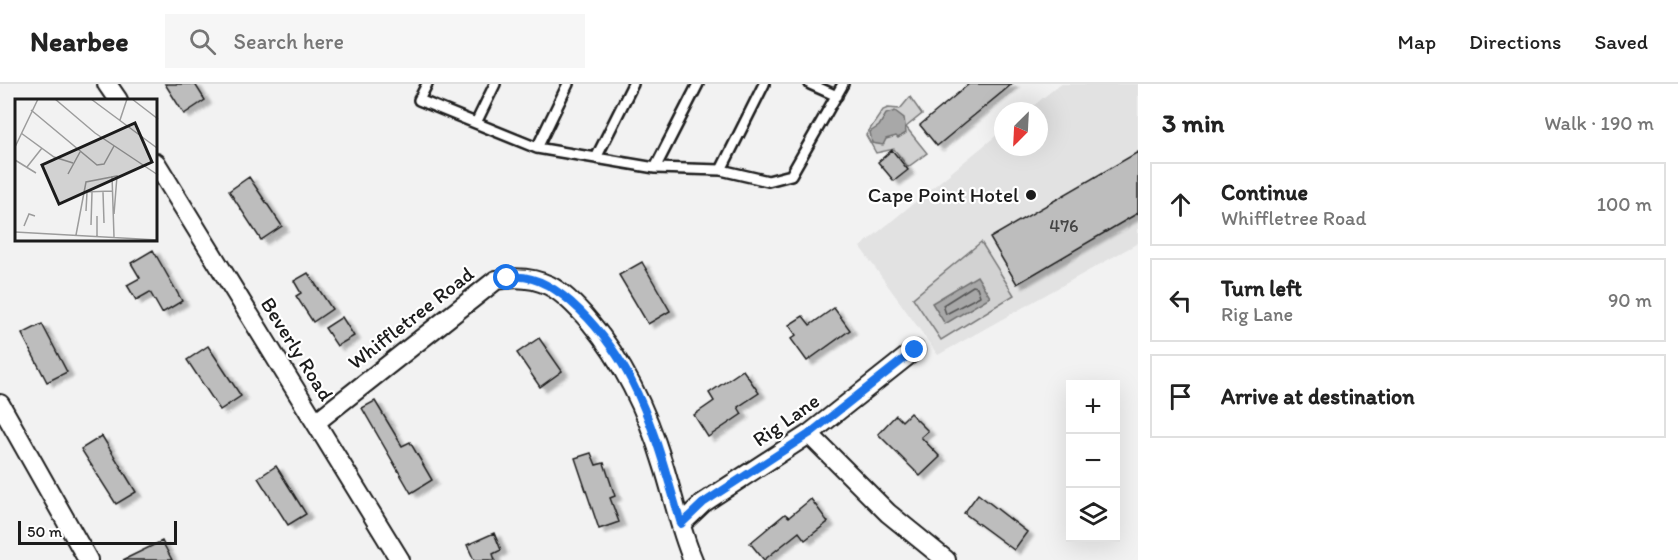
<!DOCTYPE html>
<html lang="en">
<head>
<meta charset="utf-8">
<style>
	:root { --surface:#fff; --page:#f6f6f6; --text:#222; --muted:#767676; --line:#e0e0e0 }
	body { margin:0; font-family:Itim,sans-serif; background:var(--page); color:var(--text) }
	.controls { position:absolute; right:18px; bottom:18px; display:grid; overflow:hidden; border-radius:0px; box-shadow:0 6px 24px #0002 }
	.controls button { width:54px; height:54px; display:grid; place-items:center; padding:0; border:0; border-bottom:2px solid var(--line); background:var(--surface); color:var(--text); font:30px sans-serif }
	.compass { position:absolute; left:994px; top:18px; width:54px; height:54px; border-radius:50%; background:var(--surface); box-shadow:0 6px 24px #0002; rotate:204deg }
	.scale { position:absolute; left:18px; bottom:15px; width:159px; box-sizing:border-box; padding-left:6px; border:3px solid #1c1c1c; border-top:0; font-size:16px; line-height:21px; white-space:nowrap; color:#1c1c1c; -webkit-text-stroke:4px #fff; paint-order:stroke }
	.stop { position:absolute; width:18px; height:18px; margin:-14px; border:4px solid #1a73e8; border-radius:50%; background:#fff }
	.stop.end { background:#1a73e8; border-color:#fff; box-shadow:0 2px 6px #0008 }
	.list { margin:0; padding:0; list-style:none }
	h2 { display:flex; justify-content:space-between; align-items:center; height:78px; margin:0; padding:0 24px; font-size:26px }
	h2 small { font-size:20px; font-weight:400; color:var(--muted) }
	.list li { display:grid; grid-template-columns:39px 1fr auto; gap:18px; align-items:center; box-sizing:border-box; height:84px; margin:0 12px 12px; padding:0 12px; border:2px solid var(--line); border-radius:0px }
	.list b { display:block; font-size:22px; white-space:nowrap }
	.list p { margin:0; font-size:20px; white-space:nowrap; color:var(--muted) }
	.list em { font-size:20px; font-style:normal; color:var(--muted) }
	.icon { flex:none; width:33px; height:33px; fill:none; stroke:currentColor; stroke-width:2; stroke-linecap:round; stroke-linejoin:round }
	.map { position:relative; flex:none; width:1138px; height:476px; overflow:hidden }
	header { display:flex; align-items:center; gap:36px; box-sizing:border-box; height:84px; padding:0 30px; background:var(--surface); border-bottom:2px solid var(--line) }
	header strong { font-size:28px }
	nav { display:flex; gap:33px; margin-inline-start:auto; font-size:21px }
	.search { width:420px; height:54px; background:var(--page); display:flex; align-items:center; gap:15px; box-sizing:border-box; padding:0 21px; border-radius:0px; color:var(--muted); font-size:22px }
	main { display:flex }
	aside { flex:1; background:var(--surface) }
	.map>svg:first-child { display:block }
	.built { fill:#e2e2e2 }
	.green { fill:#d2d2d2; stroke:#777; stroke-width:1.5 }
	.water { fill:#a8a8a8; stroke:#707070; stroke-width:1.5 }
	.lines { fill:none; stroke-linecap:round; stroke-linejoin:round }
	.shore { stroke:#545454; stroke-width:1.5 }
	.building { fill:#bdbdbd; stroke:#1c1c1c; stroke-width:1.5; filter:url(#shadow) }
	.service-casing { stroke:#1c1c1c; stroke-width:14 }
	.minor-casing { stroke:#1c1c1c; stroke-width:22 }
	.service { stroke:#fff; stroke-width:9 }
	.minor { stroke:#fff; stroke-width:18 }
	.route { stroke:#1a73e8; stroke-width:8 }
	.poi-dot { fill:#1c1c1c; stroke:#fff; stroke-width:2 }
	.labels { text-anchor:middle; stroke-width:4.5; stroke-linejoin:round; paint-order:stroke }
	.number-label { font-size:18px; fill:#444 }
	.poi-label { font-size:21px; fill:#1c1c1c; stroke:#fff; text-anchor:end }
	.street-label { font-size:21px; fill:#1c1c1c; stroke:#fff }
	.inset-road { fill:none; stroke:#9c9c9c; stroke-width:1.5 }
	.view { fill:#1c1c1c; fill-opacity:0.15; stroke:#1c1c1c; stroke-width:3 }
	.inset-edge { fill:none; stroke:#1c1c1c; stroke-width:3 }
</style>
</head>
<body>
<header>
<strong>Nearbee</strong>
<div class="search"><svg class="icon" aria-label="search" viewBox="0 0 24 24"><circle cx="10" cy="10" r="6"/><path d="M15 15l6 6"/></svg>Search here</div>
<nav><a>Map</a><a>Directions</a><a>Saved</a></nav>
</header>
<main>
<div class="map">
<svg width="1138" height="476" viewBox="0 0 1138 476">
	<defs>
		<filter id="shadow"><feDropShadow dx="6" dy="4" stdDeviation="1.5" flood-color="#0004"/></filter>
	</defs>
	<rect width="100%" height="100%" fill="#f2f2f2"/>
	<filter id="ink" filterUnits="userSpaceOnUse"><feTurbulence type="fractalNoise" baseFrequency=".0167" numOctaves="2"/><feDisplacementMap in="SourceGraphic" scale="12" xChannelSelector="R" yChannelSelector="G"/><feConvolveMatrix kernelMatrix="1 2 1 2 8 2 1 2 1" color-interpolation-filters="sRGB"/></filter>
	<g filter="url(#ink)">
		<path class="built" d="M1060,0h78v159l-200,112 -78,-108 143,-117v17h36v-36h-12z"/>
		<path class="green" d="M910,13l12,17 -16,13 21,26 -19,14 -14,-18 -18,4 -10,-18 17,-25 5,-2 12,1z
			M981,158l33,53 -73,45 -28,-42z"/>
		<path class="water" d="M895,27l9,7 2,15 -8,5 -2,-2 -10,3 -3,6 -11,-2 -2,-11 9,-6 7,-12z
			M977,192l13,21 -45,27 -13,-21z"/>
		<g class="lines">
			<path class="shore" d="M973,202l4,1 3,9 -34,18 -3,-9z"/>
		</g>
		<path class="building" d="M165,0h30l10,16 -21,14z
			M969,0h43l-75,62 -17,-21z
			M892,66l16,20 -14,11 -16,-19z
			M1138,68v61l-121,71 -27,-46z
			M249,93l33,49 -21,14 -32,-49z
			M153,166l29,51 -20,12 -12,-21 -14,8 -9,-15 13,-7 -9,-15z
			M642,178l28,49 -22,13 -29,-49z
			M308,189l24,36 -19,13 -17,-26 5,-3 -7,-12z
			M834,224l16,22 -43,31 -16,-22 5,-4 -7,-10 14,-9 7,9z
			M342,233l12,19 -17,10 -12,-18z
			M42,240l25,48 -20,10 -25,-48z
			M539,254l23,33 -22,16 -23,-34z
			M208,262l33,50 -21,14 -33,-50z
			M743,286l16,23 -21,14 4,7 -34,23 -14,-22 20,-14 -5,-8z
			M375,317l27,45 8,-4 22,38 -21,13 -49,-85z
			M910,329l18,18 -7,6 19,20 -20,19 -42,-42 18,-19 6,6z
			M102,352l34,56 -20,12 -35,-55z
			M591,369l5,12 8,-2 11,33 -5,2 9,24 -20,7 -24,-71z
			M276,382l30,48 -18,11 -30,-47z
			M978,410l49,38 -13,18 -50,-37z
			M811,415l17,23 -23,18 -6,-8 -35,28 -14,-17 35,-29 4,3z
			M494,449l7,17 -8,4 2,6h-21l-7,-15z
			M162,457l10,19h-49z"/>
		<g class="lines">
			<g class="service-casing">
				<path id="service" d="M427,0l-8,16 118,48 118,20 66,2 47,11 23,-6 52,-91
					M810,0l27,12
					M476,39l19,-39
					M537,64l31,-64
					M596,74l37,-74
					M655,84l43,-84
					M721,86l43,-86"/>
			</g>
			<g class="minor-casing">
				<path id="minor" d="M107,0l11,16
					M156,79l244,397
					M0,320l88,156
					M316,338l180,-142c45,-8 66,9 94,42 35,42 57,89 73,142 10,31 17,66 30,96
					M809,350l79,79 58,47
					M681,440l22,-21 106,-69 106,-84"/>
			</g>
			<use href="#service" class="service"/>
			<use href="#minor" class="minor"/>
		</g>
	</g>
	<g class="lines" filter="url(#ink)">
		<path class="route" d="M507,194c48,-11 105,63 124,102 23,45 36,96 50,144l22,-21 106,-69 106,-84"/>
	</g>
	<circle class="poi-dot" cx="1031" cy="111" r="6"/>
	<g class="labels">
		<g class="number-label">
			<text x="1064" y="148">476</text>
		</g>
		<g class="poi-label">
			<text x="1019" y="118">Cape Point Hotel</text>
		</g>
		<g class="street-label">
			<text transform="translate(411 234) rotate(-38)" y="7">Whiffletree Road</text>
			<text transform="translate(297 265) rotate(58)" y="7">Beverly Road</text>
			<text transform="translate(786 336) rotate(-35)" y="7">Rig Lane</text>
		</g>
	</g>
	<g transform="translate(15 15)">
		<rect width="142" height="142" fill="#f2f2f2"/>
		<path class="inset-road" d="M40,0l40,34 63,42M76,0l66,49M117,0l26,20M16,11l66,55 7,-1 10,-18M105,21l7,-21M6,34l33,24 19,6M0,48l23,-48M0,61l21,13M12,68l15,-19M53,75l12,-22M97,77l2,61M69,93l28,-1M88,93l1,31M71,112l1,-19M82,117v20M76,126l1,-33M9,127l5,-12 6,2M0,133l143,8M61,136l10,-53 31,-6 -3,38"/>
		<path class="view" d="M120,24l17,39 -93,42 -17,-39z"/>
		<rect width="142" height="142" class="inset-edge"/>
	</g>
</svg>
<div class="controls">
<button>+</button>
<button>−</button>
<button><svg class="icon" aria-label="layers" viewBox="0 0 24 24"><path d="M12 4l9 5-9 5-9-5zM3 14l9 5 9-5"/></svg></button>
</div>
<svg class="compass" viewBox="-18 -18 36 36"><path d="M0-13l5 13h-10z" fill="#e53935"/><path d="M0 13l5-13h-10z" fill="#767676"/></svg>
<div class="scale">50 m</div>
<div class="stop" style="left:507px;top:194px"></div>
<div class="stop end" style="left:915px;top:266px"></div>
</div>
<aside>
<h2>3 min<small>Walk · 190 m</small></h2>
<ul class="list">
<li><svg class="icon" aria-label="ahead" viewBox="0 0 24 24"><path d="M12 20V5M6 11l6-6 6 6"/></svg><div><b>Continue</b><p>Whiffletree Road</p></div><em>100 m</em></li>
<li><svg class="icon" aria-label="left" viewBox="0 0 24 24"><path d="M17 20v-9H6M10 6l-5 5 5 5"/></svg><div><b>Turn left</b><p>Rig Lane</p></div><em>90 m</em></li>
<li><svg class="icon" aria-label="arrive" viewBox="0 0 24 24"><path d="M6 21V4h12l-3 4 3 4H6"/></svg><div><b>Arrive at destination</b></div></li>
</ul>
</aside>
</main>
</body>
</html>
